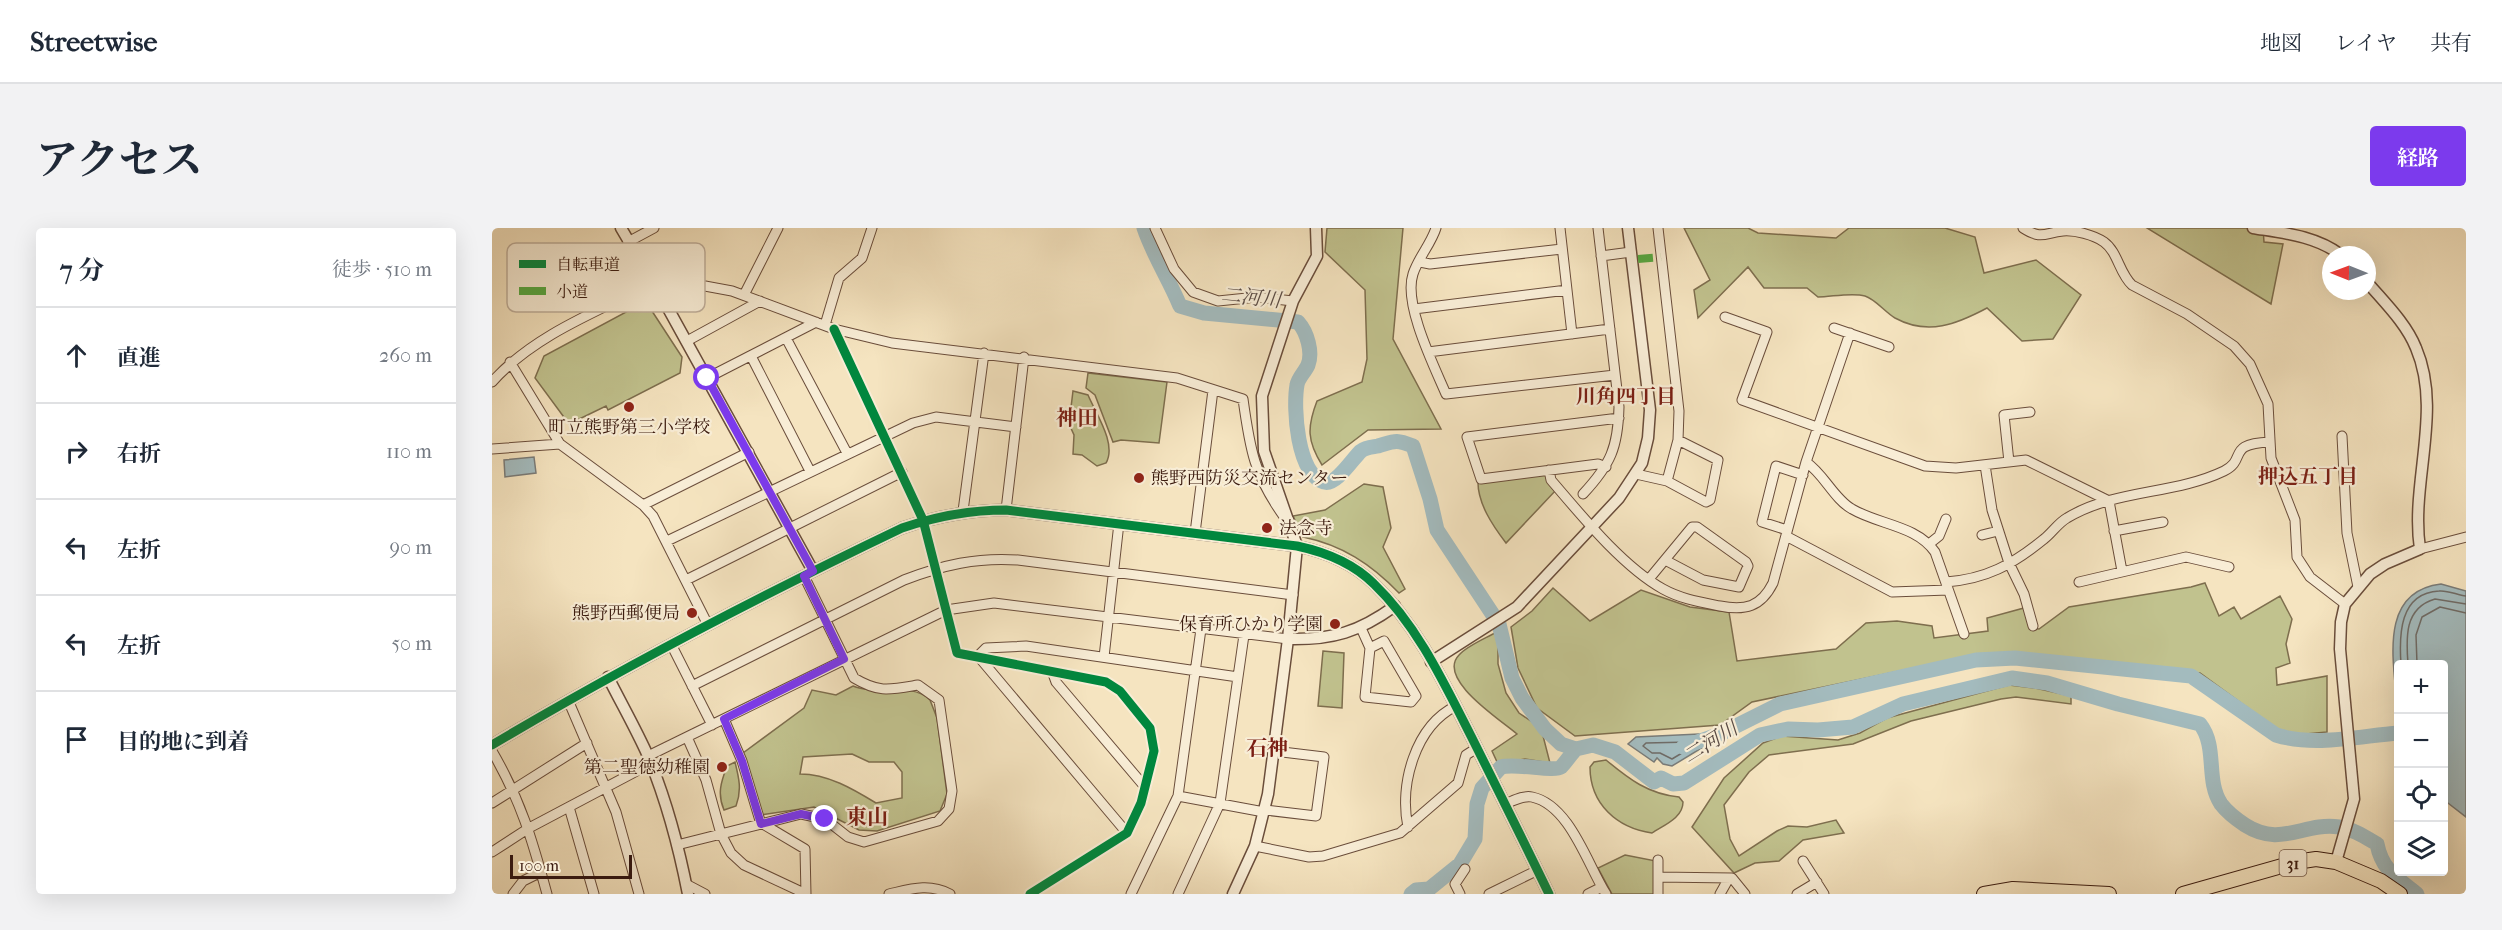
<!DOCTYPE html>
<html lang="ja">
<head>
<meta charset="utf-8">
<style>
	:root { --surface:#fff; --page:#f2f2f3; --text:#1f2937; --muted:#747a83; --line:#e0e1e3; --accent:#7c3aed }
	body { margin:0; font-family:"IM FELL French Canon","Noto Serif JP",serif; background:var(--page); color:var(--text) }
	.controls { position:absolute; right:18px; bottom:18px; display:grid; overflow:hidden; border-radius:6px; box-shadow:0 6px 24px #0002 }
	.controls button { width:54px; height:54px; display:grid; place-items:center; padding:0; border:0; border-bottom:2px solid var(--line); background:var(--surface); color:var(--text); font:30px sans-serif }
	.compass { position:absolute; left:1830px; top:18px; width:54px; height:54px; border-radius:50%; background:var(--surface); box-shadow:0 6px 24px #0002; rotate:271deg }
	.scale { position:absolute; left:18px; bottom:15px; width:122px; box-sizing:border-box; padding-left:6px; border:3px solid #3b1b0f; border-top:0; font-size:16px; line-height:21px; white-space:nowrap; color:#3b1b0f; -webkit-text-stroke:4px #f8edd6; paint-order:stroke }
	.stop { position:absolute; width:18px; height:18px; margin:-14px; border:4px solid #7c3aed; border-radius:50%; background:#fff }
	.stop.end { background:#7c3aed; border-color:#fff; box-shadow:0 2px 6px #0008 }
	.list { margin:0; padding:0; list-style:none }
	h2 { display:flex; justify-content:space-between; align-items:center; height:78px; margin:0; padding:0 24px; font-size:26px }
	h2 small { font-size:20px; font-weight:400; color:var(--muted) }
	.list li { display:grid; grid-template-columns:39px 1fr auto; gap:18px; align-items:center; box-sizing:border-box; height:96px; padding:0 24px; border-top:2px solid var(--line) }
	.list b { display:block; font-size:22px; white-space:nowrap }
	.list em { font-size:20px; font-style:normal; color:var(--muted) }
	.icon { flex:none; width:33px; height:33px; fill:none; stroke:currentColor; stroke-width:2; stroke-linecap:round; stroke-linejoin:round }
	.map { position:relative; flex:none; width:1974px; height:666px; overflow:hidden; border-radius:6px }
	header { display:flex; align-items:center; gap:36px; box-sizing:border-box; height:84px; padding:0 30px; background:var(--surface); border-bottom:2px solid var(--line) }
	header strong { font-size:28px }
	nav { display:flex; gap:33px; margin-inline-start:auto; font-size:21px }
	.intro { display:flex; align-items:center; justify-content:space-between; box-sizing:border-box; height:144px; padding:0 36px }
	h1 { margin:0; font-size:42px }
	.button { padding:15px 27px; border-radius:6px; background:var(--accent); color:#fff; font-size:21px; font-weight:700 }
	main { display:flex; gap:36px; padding:0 36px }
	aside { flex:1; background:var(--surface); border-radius:6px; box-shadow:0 6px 24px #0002 }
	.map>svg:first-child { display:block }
	.green { fill:#c1c28e; stroke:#7e6e4e; stroke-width:1.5; fill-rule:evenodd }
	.water { fill:#a3bbbe; stroke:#797b78; stroke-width:1.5 }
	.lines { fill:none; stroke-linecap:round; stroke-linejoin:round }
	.shore { stroke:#6f6b66; stroke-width:1.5 }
	.river { stroke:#a3bbbe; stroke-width:15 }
	.minor-casing { stroke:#6a4d3b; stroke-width:11 }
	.tertiary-casing { stroke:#6a4d3b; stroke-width:13 }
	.primary-casing { stroke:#3b1b0f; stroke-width:16 }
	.minor { stroke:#f8edd6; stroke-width:9 }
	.tertiary { stroke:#f8edd6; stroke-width:10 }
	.primary { stroke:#f5e4c0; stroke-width:14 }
	.quiet { stroke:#55a941; stroke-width:8; stroke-dasharray:15 8; stroke-linecap:butt }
	.cycleway-casing { stroke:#f8edd6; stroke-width:13 }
	.cycleway { stroke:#00873e; stroke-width:9 }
	.route { stroke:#7c3aed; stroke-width:8 }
	.poi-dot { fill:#8f2418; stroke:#f8edd6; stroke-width:2 }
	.labels { text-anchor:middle; stroke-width:4.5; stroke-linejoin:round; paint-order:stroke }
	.shield { fill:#f8edd6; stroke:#745a4b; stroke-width:1.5 }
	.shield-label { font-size:16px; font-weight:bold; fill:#3b1b0f }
	.poi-label { font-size:18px; fill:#3b1b0f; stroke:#f8edd6; text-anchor:end }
	.water-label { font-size:20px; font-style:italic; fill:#5a4b44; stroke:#f8edd6 }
	.neighbourhood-label { font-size:20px; font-weight:bold; fill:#7a1f14; stroke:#f8edd6 }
	.quarter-label { font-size:21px; font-weight:bold; fill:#7a1f14; stroke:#f8edd6 }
	.key { fill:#f8edd6; stroke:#bfae9a; stroke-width:1.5 }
	.key-label { font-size:16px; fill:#3b1b0f }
</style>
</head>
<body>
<header>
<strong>Streetwise</strong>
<nav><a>地図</a><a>レイヤ</a><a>共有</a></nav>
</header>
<div class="intro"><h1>アクセス</h1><a class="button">経路</a></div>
<main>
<aside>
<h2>7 分<small>徒歩 · 510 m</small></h2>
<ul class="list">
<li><svg class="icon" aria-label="ahead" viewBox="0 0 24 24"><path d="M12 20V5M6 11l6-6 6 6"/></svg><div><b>直進</b></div><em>260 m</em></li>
<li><svg class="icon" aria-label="right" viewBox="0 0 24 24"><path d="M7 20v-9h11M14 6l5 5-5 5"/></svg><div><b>右折</b></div><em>110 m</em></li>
<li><svg class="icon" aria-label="left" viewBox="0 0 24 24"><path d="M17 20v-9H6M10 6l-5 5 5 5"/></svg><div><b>左折</b></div><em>90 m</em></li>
<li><svg class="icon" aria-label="left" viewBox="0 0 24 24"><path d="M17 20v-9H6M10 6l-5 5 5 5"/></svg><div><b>左折</b></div><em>50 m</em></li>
<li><svg class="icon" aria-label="arrive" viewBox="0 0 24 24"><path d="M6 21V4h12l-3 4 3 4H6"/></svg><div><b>目的地に到着</b></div></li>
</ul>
</aside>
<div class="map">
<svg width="1974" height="666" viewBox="0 0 1974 666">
	<rect width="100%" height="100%" fill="#f5e4c0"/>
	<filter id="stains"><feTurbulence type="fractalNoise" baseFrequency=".00333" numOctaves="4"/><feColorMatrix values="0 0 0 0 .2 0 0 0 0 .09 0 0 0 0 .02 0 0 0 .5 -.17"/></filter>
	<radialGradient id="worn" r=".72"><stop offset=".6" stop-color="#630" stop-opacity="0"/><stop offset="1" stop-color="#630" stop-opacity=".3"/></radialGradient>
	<path class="green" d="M835,0h76l-10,111 48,90 -73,1 -46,35c-15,-24 -15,-38 -5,-64l45,-19 5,-23 -2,-69 -40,-38z
		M1192,0h64l10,5 78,5 13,-10h96l30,9 9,36 52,-13 45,35 -28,44 -31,2 -35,-33c-30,16 -59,28 -92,10 -10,-6 -20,-19 -30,-22 -13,-4 -34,1 -47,1l-11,-9h-43l-16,-21 -50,51 -4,-28 16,-10z
		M1655,0h116l1,14 19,2 -12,60z
		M147,77l11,3 32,49 -2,16 -72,37 -2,-4 -37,18 -34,-46 9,-22z
		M596,145l79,9 -8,61 -38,-3 -8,2 -18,-47 -9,-7z
		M581,163l15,4c8,19 29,49 18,68l-9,3 -15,-11 -9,-1 1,-19 -5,-11z
		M1056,244l9,17 -51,54c-13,-17 -29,-40 -28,-63z
		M872,256l19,3 8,41 -8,19 22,42 -6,4c-28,-29 -57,-48 -96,-56l-10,-21 32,-6z
		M1713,355l14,33 15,-9 7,12 39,-23 12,23 -6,25 4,19 -14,5 1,17 50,-9v56l-32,3 -17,-5 -78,-57 -197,-20 -41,5 -210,44 -32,23 -145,11 -38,-28 -19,-40 -7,-41 21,-16 21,-23 37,33 51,-31 49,17 39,5 8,49 99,-12 30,-26 31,-2 35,5 2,12 54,-7 -1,-13 37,-10 7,20 8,1 30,-22 122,-20z
		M1003,405l3,2v29l8,29 13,20 22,15 9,35 -25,-4 -27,5 -6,-13 25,-17c-16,-14 -81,-55 -58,-79 8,-9 25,-16 36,-22z
		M831,423l21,2 -2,55 -24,-2z
		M1517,457l26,3 36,8v8l-55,-7 -15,2 -90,22 -58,23 -84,11 -20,17 -25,33 6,34 9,17 38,-25 11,-5 19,1 29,-7 8,13 -41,7 -24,21 -24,2 -21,10 -42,-46 32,-49 39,-35 19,-7 56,4 22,-7 27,-15z
		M361,458c23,10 58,-5 77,14l7,18 10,76 -7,17 -63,20 -18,-1 -45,-23 -54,8 -17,-62 61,-45 8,-18 24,5zM360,526l17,8h25l8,10v26l-26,5c-23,-14 -48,-29 -76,-29l3,-17z
		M1114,532c23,19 42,34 73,37l4,5c0,16 -19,23 -31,31 -35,-5 -62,-29 -62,-66l4,-5z
		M243,534c4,16 7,28 1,44l-12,4c-7,-16 -3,-28 3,-44z
		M1133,627l31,6v33h-44l-14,-26z"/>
	<path class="water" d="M42,229l2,16 -31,4 -1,-17z
		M1949,356l25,7v226l-22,-17v-136h-46v53c-2,-46 -24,-125 43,-133z
		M1207,506l6,12 -33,20 -9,-2 -6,-6 -3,4 -26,-18 8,-7z"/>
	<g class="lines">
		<path class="shore" d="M1909,436c-2,-28 -2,-71 38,-73 9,-1 18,4 27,5
			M1916,436c-2,-26 -4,-56 27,-65l31,5
			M1925,436l-1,-29 6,-18 18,-10 26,6
			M1198,514l2,5 -20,12 -12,-6h-8l-9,-7 3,-3z"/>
		<path class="river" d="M652,0c9,27 25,51 36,78l24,7 94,9c9,10 15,30 10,43 -3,7 -10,13 -11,20 -4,23 0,89 27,97 12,4 29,-24 37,-31 5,-4 12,-4 17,-5 17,-5 17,-7 35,0l17,53 7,31 62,94 13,54 10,20 23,31 16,15 15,5 17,-4 22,7 39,30 7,-4 12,6 11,-1 76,-48 28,-6 30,1 35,-3 50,-23 109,-26 35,5 71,21 82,20c18,23 5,56 21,80 6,8 15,15 24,21 36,23 58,-3 94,2 14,2 26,10 38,17 5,26 20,34 40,50
			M1191,519l37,-13 60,-30 196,-44 39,-2 176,18 85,59c38,12 84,1 122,-2
			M919,666l5,-4 13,-1 31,-25 15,-25 2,-35 5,-16 19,-21c16,-4 53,5 60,0 5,-5 10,-13 15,-18"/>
		<g class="minor-casing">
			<path id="minor" d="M663,0l19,41 19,23 25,9 39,-4 36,4
				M944,0c-5,16 -18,30 -23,46 -10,30 21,92 33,120l169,-19
				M1068,0l12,106
				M1166,0l21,183 -1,29 -11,41
				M1531,0c19,12 21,5 40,3 12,-1 31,4 41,11 14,10 15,31 28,43l55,29 47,32 16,18 18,40 3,54 24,62 2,37 13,20 35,27
				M136,14l26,-14
				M1109,28l30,-4
				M928,34l10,2 132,-15
				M252,67l34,-67
				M172,73l41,-15 27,5 102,38 58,14 285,35 66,21c7,51 11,76 42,119
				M922,81l153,-19
				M1233,89l42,15 -25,68 183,66 31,2 70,-8 83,41 13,70
				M333,97l14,-47 23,-20 10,-30
				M1342,100l55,19
				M342,101l89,191 34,133 149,29 14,9 30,37 4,23 -13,52 -14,30 -97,61
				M294,110l61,115
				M195,113l73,-40
				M936,124l182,-23
				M259,128l59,115
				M18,134l50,82 83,61 10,11 55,109
				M215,150l109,-56
				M0,154c42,-47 106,-71 162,-99
				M1850,208l5,97 11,54
				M0,221l68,-5
				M1314,234c18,12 28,37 46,47 27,16 64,16 83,43l29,82
				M1517,234l-5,-47 26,-3
				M1493,237l7,45 17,53 15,31 9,32
				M1114,239l-8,-3 -117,15 -14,-42 152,-19
				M1057,242l2,10c30,35 71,86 112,109 18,10 37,13 57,17 25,5 41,1 53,-23l33,-121 44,-129
				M1144,246l31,7 39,21 4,-2 8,-40 -40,-20
				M1091,266c28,-30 35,-47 36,-87l-21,-179
				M151,277l106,-53
				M514,282l18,-153
				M471,283l21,-158
				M1295,302l-25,-8 14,-56 27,9
				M1622,303l49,-9
				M703,305l18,-143
				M1490,307l16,-4
				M1294,308l106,56 56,-2
				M175,313l246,-118 23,-6 80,10
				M1437,316l10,-8 7,-17
				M1928,321l46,-12
				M1157,351l43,-52h5l49,35 2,4 -9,21 -36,-7 -38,-20
				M194,352l216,-108
				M1454,354c40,-3 66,-17 98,-43 8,-6 14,-16 23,-21 48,-29 107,-23 157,-47 24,-12 1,-27 46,-29
				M1587,354l107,-25 43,10
				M869,400l9,20 -5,49 46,5 5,-6 -32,-55 -14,7
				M179,416l41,81
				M486,428l8,-8 40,-2 212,31
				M486,428l149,177
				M612,429l15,-134
				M560,443l4,11 89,105
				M200,458l212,-106c39,-15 73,-23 114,-20l275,35
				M76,472l48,112 23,82
				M232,491l18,42 19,63
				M195,509l19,43 15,54 10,19 13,12 62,29
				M0,523c29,50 40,88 55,143
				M156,528l298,-146 48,-7 294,36
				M686,568l86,16
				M0,575l95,-60
				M1013,576c8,-3 18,-9 27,-7 38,8 56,69 74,97
				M77,579l25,87
				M773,582l51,6 8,-59 -50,-6
				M271,596l42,25 1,45
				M916,599c-9,-42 7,-101 48,-121
				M185,617l124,-31 24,5 23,18 16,5 74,-21 11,-12 3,-18 -13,-91 -21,-15c-29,5 -39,8 -64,-7l-50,-102
				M763,618l54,11 14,-1 77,-23 58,-50 8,-28 11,-7
				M0,624l37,-24 121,-64
				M1311,633l21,33
				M1166,649l74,1 13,16
				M194,656l19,10
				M21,666l10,-13 18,-9
				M397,666c22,-5 40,-11 61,0
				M639,666l47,-98 23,-167
				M686,666l42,-91 24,-168
				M968,666l-5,-10 10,-15
				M997,666l49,-24
				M1096,666l14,-7
				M1166,666v-34
				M1228,666l9,-16
				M1305,666l20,-12"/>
		</g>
		<g class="tertiary-casing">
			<path id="tertiary" d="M129,0l43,73 149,270
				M1761,0c31,5 63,8 88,27
				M796,411c45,1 71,-7 107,-33
				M939,434l86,-55 102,-109 23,-35 6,-25 2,-28 -22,-182
				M116,449c13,26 28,52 40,79 18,43 31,92 40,138
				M0,517c133,-79 270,-150 410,-217 35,-12 67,-18 104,-18l291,36c28,6 57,18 77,38 44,42 71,101 98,154 26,52 52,104 77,156
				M1844,634l18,-63 -14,-150 1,-27 4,-18 25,-30 15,-10 35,-15c-10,-66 23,-138 -4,-201 -10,-25 -32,-46 -49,-66
				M741,666l22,-48 13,-52 20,-155 9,-93 -33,-95 -2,-55 31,-95 24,-45 -1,-28"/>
		</g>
		<g class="primary-casing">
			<path id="primary" d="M1492,666l29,-5 96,5
				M1691,666l113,-32 20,-3 20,3 45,19 19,13"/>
		</g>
		<use href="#minor" class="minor"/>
		<use href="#tertiary" class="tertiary"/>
		<use href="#primary" class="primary"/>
		<path class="quiet" d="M1146,31l23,-2"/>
		<g class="cycleway-casing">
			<path id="cycleway" d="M342,101l89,191 34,133 149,29 14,9 30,37 4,23 -13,52 -14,30 -97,61
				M0,517c133,-79 270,-150 410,-217 35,-12 67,-18 104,-18l291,36c28,6 57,18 77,38 44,42 71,101 98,154 26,52 52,104 77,156"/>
		</g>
		<use href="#cycleway" class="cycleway"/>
	</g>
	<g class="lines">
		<path class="route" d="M215,150l106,193 -9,5 40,83 -120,60 18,42 19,63 40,-10 24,5"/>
	</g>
	<g class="poi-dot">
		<circle cx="137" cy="179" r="6"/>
		<circle cx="647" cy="250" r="6"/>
		<circle cx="775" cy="300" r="6"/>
		<circle cx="200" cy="385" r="6"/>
		<circle cx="843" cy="396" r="6"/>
		<circle cx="230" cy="539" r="6"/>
	</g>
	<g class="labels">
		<rect class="shield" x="1787.5" y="622" width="27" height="26" rx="4.5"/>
		<g class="shield-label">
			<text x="1801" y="641">31</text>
		</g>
		<g class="poi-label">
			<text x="137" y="205" text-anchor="middle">町立熊野第三小学校</text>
			<text x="659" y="256" text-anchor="start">熊野西防災交流センター</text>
			<text x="787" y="306" text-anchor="start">法念寺</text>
			<text x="188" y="391">熊野西郵便局</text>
			<text x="831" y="402">保育所ひかり学園</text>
			<text x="218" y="545">第二聖徳幼稚園</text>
		</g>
		<g class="water-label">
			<text transform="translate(759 69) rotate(6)" y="7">二河川</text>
			<text transform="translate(1218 514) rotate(-32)" y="7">二河川</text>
		</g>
		<g class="neighbourhood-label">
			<text x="1134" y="175">川角四丁目</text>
			<text x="1816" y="255">押込五丁目</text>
		</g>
		<g class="quarter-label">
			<text x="585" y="197">神田</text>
			<text x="775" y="527">石神</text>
			<text x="375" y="596">東山</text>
		</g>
	</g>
	<rect x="15" y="15" width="198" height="69" rx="9" class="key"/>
	<rect x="27" y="32" width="27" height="8" fill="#00873e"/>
	<rect x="27" y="59" width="27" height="8" fill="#55a941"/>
	<g class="key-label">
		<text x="64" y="42">自転車道</text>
		<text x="64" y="69">小道</text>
	</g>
	<rect width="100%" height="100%" filter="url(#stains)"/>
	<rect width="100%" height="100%" fill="url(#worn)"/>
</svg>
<div class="controls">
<button>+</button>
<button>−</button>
<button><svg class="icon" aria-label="locate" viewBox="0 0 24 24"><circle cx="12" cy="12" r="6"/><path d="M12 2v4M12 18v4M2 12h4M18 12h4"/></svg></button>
<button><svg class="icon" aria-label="layers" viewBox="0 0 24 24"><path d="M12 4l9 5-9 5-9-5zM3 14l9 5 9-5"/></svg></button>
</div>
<svg class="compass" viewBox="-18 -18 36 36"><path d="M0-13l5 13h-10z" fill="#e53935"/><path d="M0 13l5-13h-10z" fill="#747a83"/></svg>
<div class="scale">100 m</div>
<div class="stop" style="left:215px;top:150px"></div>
<div class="stop end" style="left:333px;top:591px"></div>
</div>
</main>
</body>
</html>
